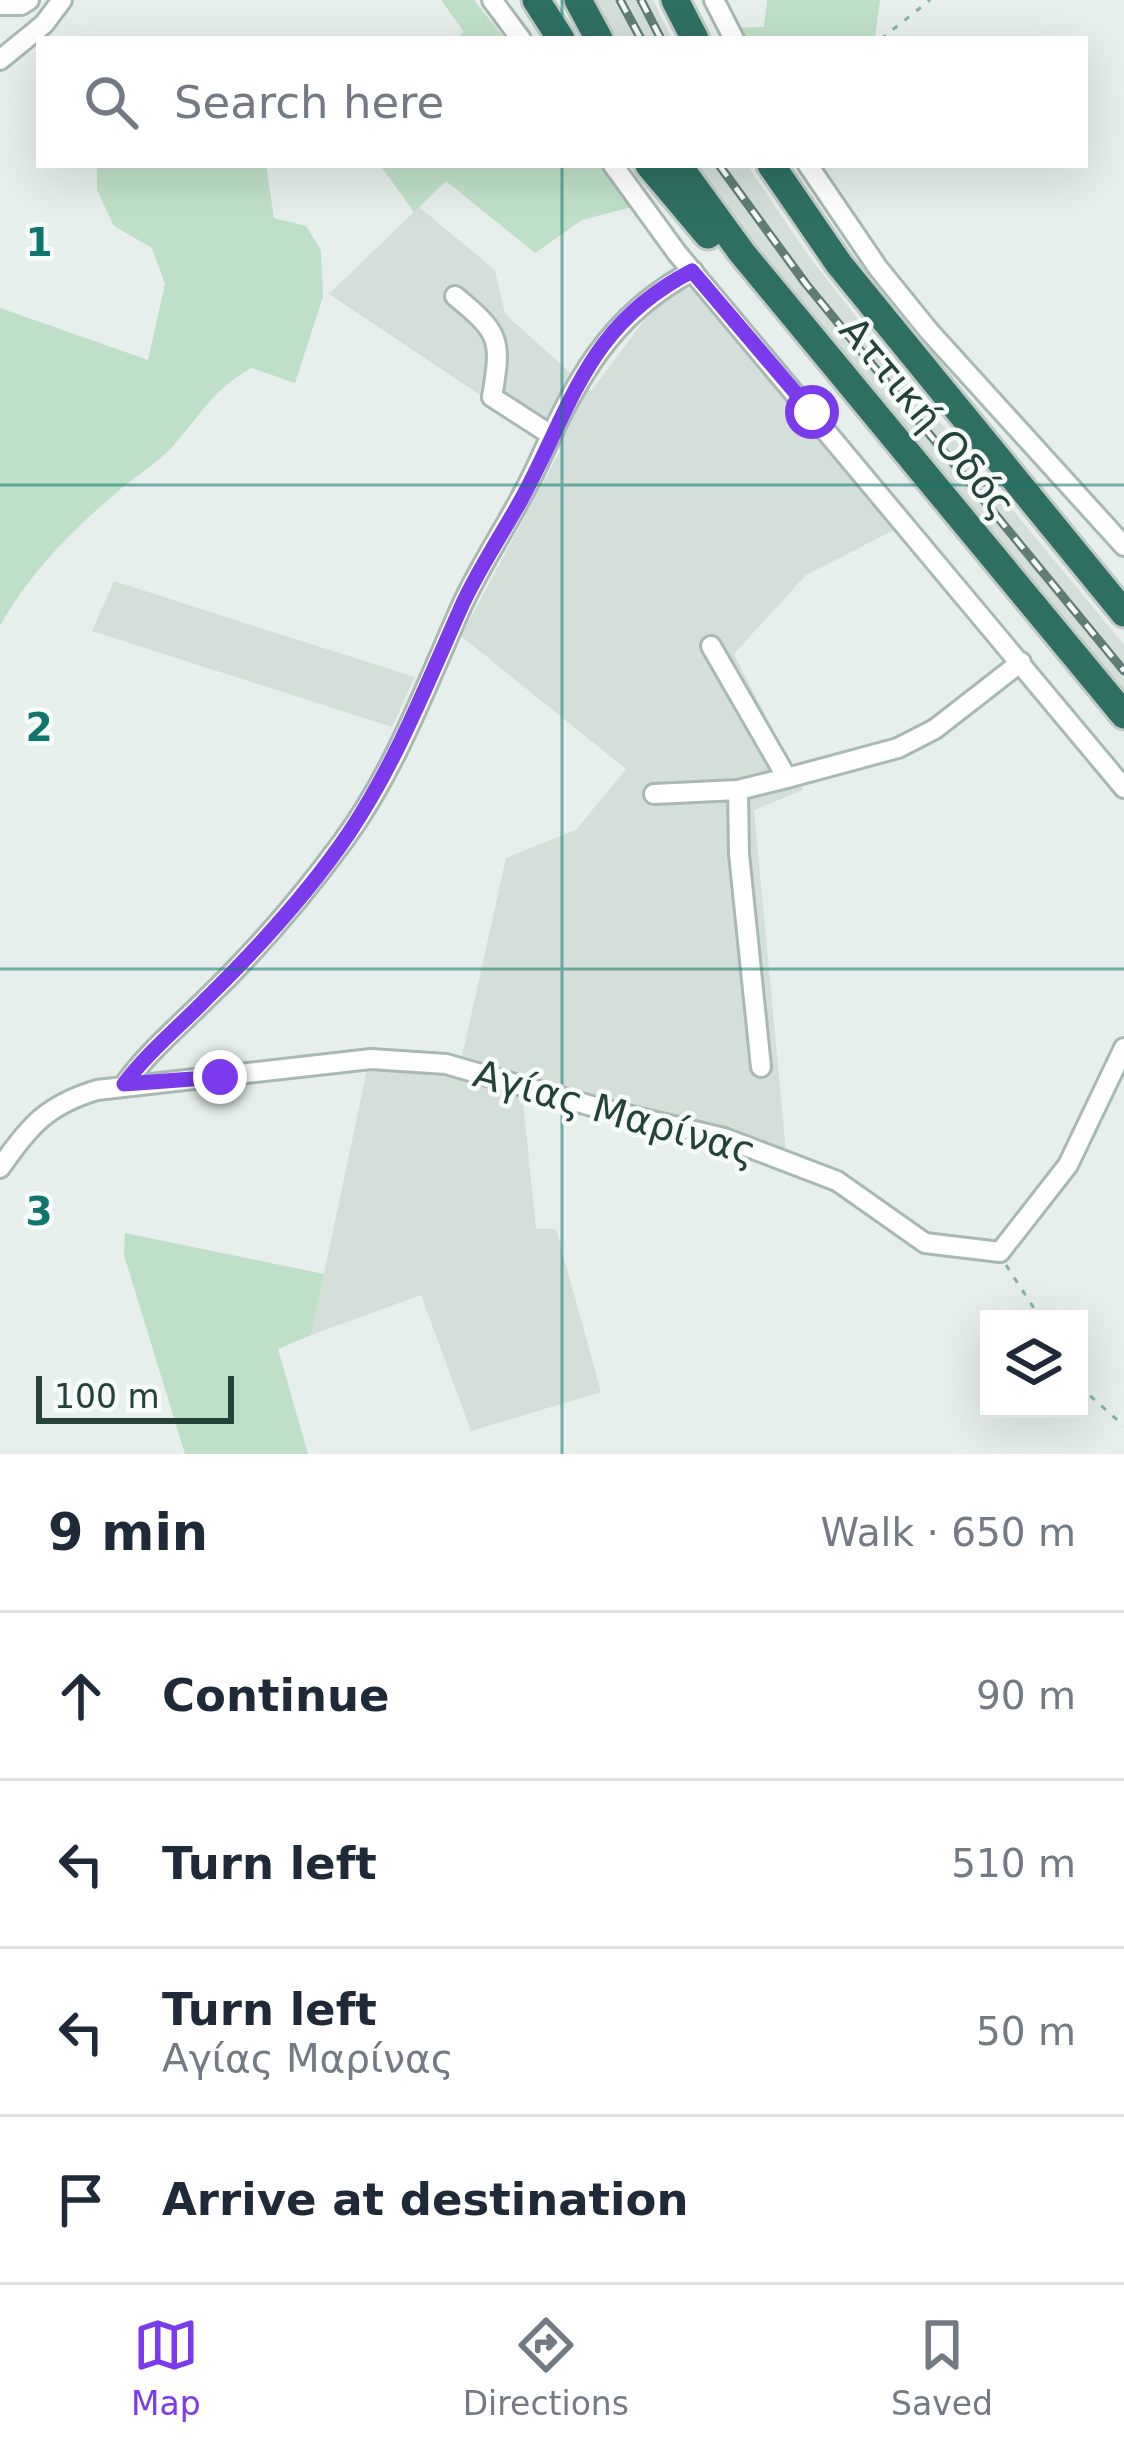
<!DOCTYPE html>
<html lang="en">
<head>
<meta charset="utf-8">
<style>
	:root { --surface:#fff; --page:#f2f2f3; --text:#1f2937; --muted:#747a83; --line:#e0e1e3; --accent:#7c3aed }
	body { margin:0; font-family:"DejaVu Sans",sans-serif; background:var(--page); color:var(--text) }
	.controls { position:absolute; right:36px; bottom:36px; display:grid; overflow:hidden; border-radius:0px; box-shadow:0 12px 48px #0002 }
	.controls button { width:108px; height:108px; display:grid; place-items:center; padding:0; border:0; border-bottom:3px solid var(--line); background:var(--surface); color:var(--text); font:60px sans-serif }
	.scale { position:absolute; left:36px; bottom:30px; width:198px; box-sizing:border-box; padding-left:12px; border:6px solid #24423a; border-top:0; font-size:33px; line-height:42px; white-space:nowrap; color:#24423a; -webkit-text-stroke:9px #f7fbf9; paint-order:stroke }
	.stop { position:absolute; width:36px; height:36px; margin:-27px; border:9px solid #7c3aed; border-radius:50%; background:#fff }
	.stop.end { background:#7c3aed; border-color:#fff; box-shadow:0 3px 12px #0008 }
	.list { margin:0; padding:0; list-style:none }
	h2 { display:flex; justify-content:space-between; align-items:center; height:156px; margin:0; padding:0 48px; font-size:51px }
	h2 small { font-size:39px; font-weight:400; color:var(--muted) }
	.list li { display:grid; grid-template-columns:78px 1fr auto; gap:36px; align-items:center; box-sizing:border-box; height:168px; padding:0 48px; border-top:3px solid var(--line) }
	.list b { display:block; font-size:45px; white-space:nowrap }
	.list p { margin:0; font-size:39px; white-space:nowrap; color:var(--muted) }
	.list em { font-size:39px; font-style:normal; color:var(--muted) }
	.icon { flex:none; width:66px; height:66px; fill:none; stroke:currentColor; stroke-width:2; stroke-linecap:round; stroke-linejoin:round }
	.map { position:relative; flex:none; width:1124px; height:1454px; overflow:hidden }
	.search { position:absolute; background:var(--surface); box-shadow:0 12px 48px #0002; left:36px; right:36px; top:36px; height:132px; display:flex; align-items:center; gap:30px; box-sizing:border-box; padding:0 42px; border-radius:0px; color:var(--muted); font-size:45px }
	.sheet { height:828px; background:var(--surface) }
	nav { display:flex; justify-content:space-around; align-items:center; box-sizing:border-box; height:168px; border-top:3px solid var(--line); background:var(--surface); font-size:33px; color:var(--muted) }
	nav a { display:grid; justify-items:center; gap:6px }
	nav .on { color:var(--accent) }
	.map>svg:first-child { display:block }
	.built { fill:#d4dfda }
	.green { fill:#bfe0c8 }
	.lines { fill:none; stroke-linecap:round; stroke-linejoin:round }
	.minor-casing { stroke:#a8b8b2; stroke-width:24 }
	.highway-casing { stroke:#c2cac8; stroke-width:33 }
	.path { stroke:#86b3a5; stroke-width:3; stroke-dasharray:6 9; stroke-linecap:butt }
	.minor { stroke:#fff; stroke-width:18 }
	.highway { stroke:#2f6f62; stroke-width:27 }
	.rail-casing { stroke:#5f7d75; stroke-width:9 }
	.rail { stroke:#f7fbf9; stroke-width:4.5; stroke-dasharray:14; stroke-linecap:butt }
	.route { stroke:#7c3aed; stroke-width:15 }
	.grid { fill:none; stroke:#0f766e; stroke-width:3; stroke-opacity:0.55 }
	.labels { text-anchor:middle; stroke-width:9; stroke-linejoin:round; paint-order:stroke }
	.street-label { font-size:39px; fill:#24423a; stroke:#f7fbf9 }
	.grid-label { font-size:39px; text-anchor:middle; font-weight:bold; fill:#0f766e; stroke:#f7fbf9; stroke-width:9; stroke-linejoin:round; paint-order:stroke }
</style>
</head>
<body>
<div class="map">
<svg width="1124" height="1454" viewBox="0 0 1124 1454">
	<rect width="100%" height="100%" fill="#e6efeb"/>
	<path class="built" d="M591,0h62l19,39h-58z
		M694,165h53l61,90 99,127 217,263v55l-337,-413z
		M419,207l76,63 10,44 86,77 58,-77 24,-20 26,-9 207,239 -100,51 -72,79 69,136 -49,20 32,341 -254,-73 -9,23 13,128h20l45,163 -130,39 -50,-136 -110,40 57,-270 44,2 45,12 49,-221 70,-28 50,-61 -165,-133 100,-187 -232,-155z
		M114,581l118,38 183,58 -23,50 -300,-96z"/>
	<path class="green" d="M441,0h33l31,39h-49l8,-7z
		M767,0h113l-5,39h-136l-6,-11 31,-1z
		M97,165h169l8,53 32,8 15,24 2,47 -28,86 -43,-15c-36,18 -53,49 -79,78 -14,16 -34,28 -50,41 -48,40 -93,85 -123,139v-318l148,52 17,-76 -13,-36 -38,-22 -17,-36z
		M380,165h221l31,42 -50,13 -47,33 -89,-72 -32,31z
		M125,1233l199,41 -13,61 -33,14 30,105h-123l-61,-199z"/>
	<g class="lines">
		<g class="minor-casing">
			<path id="minor" d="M492,0l29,39
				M714,0l20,39
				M0,5h21l8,-5
				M0,60l44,-36 18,-24
				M613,165l64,88 447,535
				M808,165l70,103 51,63 195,215
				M455,296c45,37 47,43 37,101l59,38
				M711,646l76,132 111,-30 37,-19 86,-67
				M738,790l1,64 22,213
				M654,794l84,-4 49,-12
				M124,1085c24,-33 53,-57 82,-86 50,-48 97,-103 138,-159 52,-71 83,-157 119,-237 22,-47 52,-89 74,-137 38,-83 71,-151 156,-195
				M0,1168c29,-42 47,-63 97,-78l274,-31 75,5 156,45 122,29 113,43 88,62 75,9 68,-87 56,-117"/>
		</g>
		<g class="highway-casing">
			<path id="highway" d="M536,0l25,39
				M578,0l21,39
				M675,0l20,39
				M649,165l59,70
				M678,165l64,88 382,462
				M771,165l68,99 285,349"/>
		</g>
		<path class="path" d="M881,39l49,-39
			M1006,1265l35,54
			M1079,1386l45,40"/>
		<use href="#minor" class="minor"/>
		<use href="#highway" class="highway"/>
		<g class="rail-casing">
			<path id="rail" d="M620,0l21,39
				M641,0l20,39
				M719,165l87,119 318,387"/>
		</g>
		<use href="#rail" class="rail"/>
	</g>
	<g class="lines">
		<path class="route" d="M220,1077l-96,7c24,-32 54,-56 82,-85 51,-50 103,-107 143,-166 48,-72 79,-152 114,-230 17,-36 39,-69 58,-103 52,-96 66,-175 171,-229l120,141"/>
	</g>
	<path class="grid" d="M562,0v39M562,165v1289M0,485h1124M0,969h1124"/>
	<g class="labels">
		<g class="street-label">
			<text transform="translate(928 417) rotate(50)" y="14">Αττική Οδός</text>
			<text transform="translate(615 1112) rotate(16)" y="14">Αγίας Μαρίνας</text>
		</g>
	</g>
	<g class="grid-label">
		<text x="39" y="256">1</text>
		<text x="39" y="741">2</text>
		<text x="39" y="1225">3</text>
	</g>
</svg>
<div class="controls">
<button><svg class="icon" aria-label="layers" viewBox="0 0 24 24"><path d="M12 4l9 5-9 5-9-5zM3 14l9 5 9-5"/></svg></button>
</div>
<div class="scale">100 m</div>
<div class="stop" style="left:812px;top:412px"></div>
<div class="stop end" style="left:220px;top:1077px"></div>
<div class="search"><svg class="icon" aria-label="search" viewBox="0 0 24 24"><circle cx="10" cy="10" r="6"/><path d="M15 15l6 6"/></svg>Search here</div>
</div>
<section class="sheet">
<h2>9 min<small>Walk · 650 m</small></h2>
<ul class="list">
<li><svg class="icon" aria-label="ahead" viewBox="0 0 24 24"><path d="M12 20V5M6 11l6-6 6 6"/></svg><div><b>Continue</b></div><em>90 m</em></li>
<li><svg class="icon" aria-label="left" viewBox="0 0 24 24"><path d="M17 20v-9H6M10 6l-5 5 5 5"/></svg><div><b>Turn left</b></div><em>510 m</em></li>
<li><svg class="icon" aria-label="left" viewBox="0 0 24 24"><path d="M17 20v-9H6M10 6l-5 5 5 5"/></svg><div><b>Turn left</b><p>Αγίας Μαρίνας</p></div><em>50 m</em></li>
<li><svg class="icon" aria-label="arrive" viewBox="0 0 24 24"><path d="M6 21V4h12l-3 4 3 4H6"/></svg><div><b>Arrive at destination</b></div></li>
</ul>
</section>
<nav>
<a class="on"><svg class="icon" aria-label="map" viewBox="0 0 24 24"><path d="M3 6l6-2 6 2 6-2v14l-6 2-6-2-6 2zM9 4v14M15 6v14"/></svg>Map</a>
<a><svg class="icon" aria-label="directions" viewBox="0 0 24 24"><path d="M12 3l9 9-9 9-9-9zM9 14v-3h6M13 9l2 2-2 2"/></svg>Directions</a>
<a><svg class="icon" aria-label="saved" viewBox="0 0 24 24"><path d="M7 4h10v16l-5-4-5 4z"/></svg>Saved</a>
</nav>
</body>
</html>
